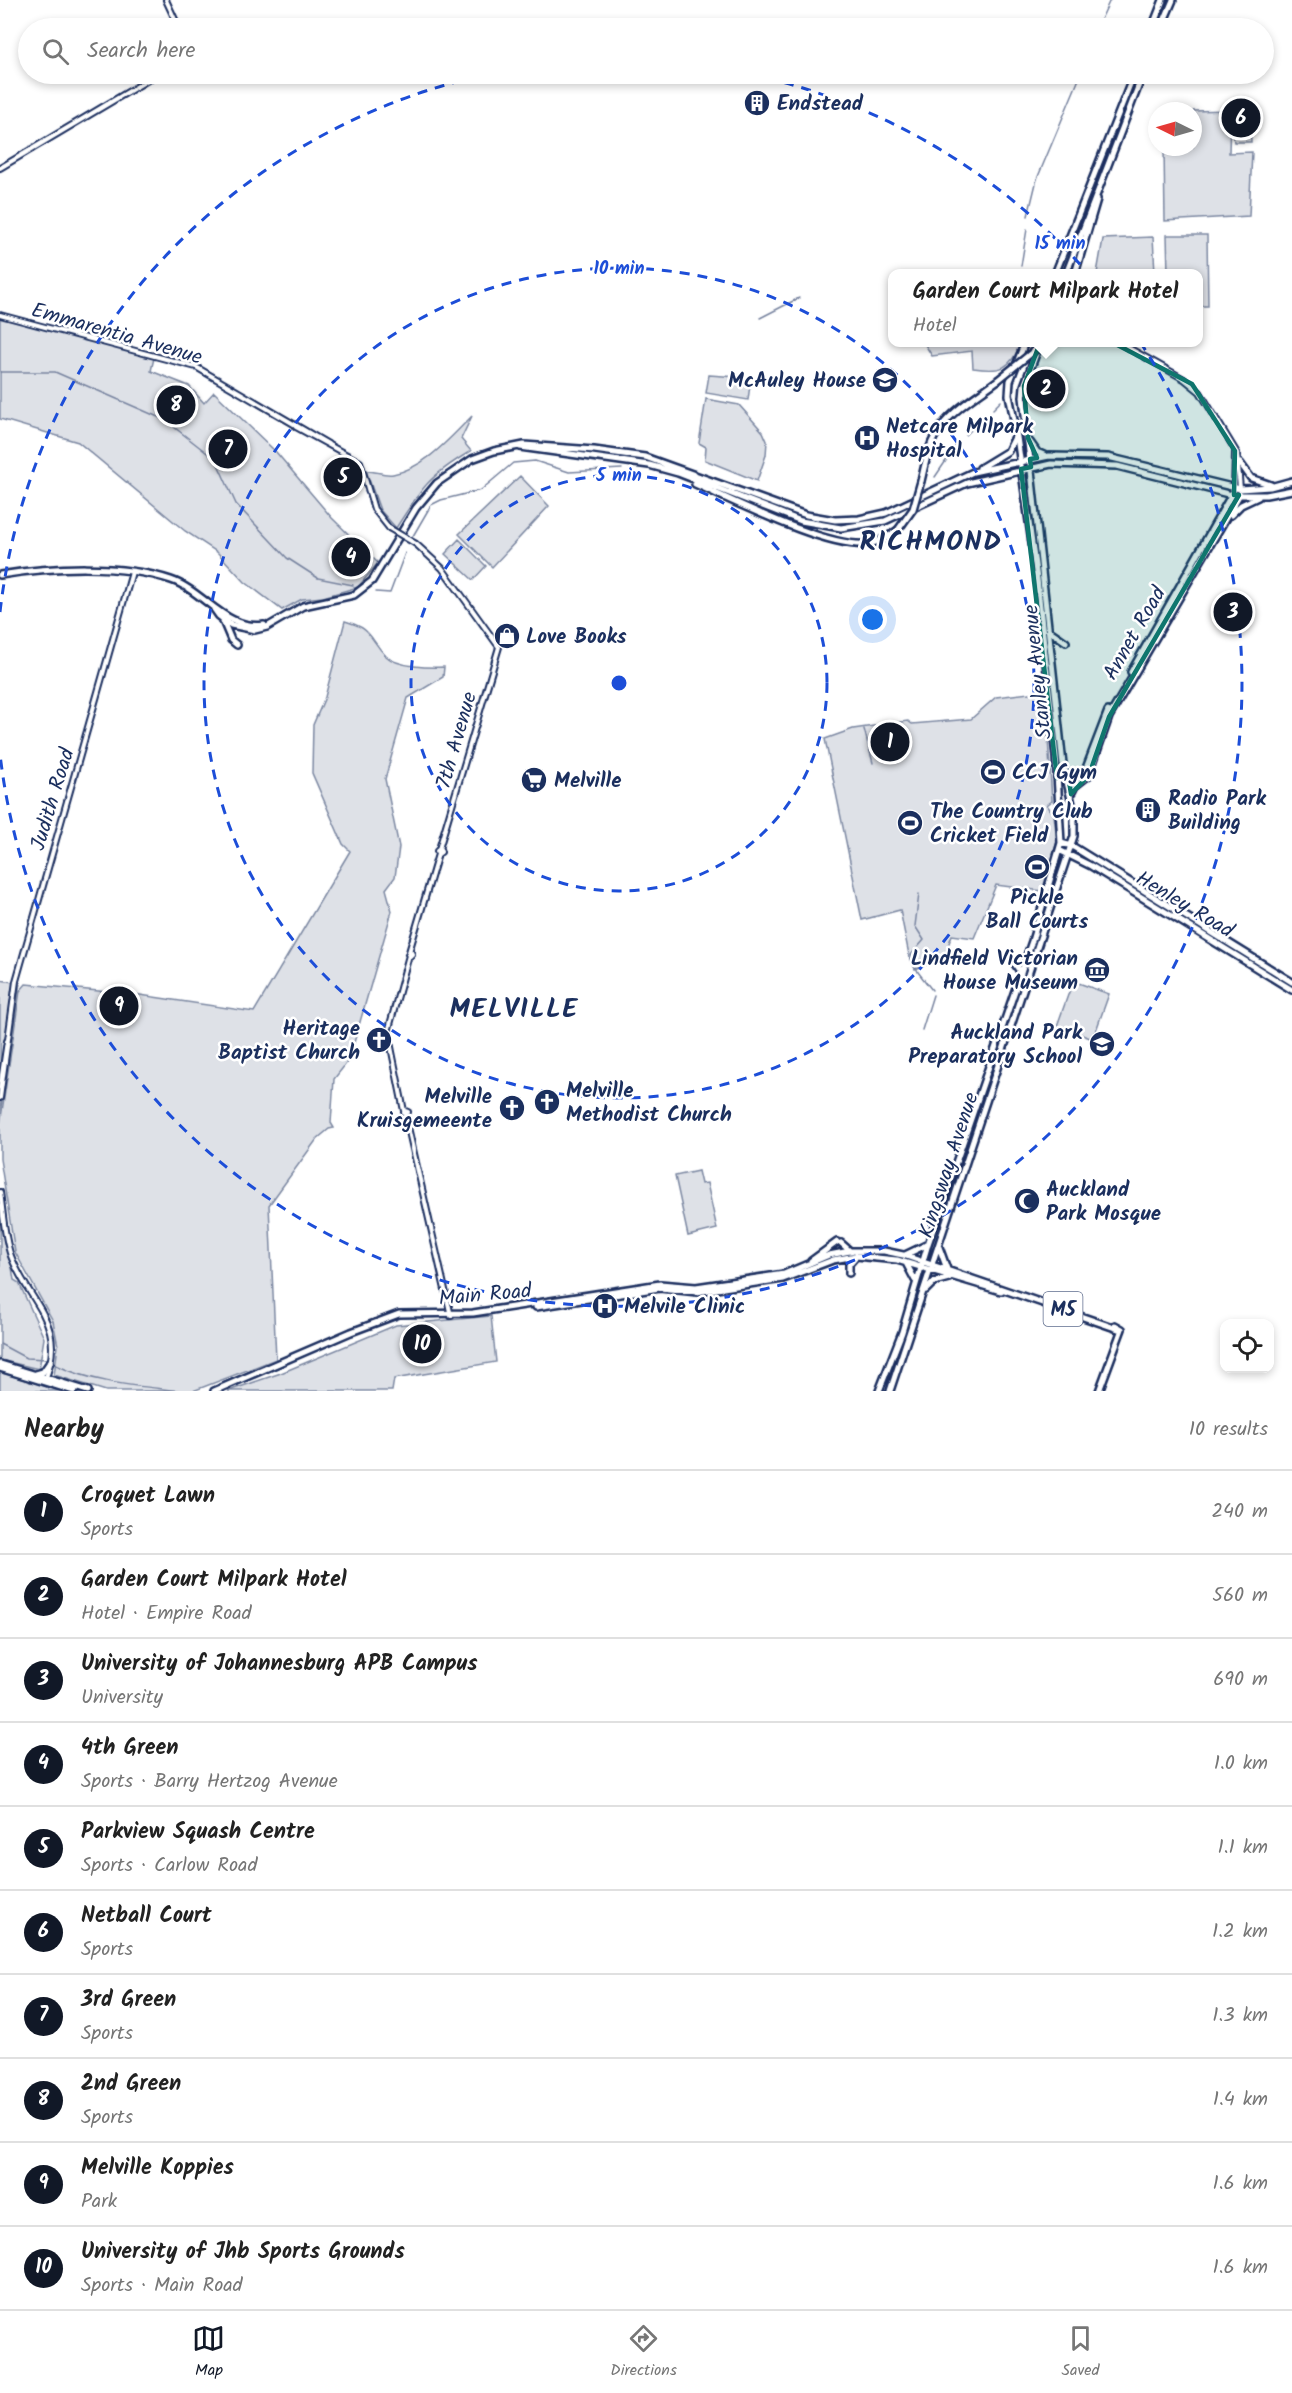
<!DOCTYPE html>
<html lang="en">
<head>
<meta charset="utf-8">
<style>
	:root { --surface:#fff; --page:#f2f2f2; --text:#222; --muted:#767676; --line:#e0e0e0; --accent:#111827 }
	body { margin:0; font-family:Kalam,sans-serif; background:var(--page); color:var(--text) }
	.controls { position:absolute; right:18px; bottom:18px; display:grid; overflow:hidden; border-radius:12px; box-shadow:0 3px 9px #0003 }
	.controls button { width:54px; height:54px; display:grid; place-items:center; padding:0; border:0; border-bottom:2px solid var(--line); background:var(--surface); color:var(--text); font:30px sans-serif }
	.compass { position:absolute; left:1148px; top:102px; width:54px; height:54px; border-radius:50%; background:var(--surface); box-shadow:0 3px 9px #0003; rotate:275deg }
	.you { position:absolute; left:873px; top:620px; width:21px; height:21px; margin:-15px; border:4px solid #fff; border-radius:50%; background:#1a73e8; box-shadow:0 0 0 9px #1a73e833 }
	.badge { display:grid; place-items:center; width:39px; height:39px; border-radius:50%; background:var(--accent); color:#fff; font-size:20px; font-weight:700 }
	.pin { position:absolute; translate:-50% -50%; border:3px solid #fff; box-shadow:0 2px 6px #0006 }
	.popup { position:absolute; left:888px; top:269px; width:315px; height:78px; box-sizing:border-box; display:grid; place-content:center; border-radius:12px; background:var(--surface); filter:drop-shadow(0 2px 4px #0005); font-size:20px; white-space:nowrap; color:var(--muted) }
	.popup b { font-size:22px; color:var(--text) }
	.popup::after { content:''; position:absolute; left:50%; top:100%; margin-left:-12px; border:12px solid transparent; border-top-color:var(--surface) }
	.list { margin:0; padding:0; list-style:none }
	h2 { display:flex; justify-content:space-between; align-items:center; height:78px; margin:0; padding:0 24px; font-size:26px }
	h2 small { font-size:20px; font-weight:400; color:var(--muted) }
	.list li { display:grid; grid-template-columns:39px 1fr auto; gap:18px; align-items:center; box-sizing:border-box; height:84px; padding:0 24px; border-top:2px solid var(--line) }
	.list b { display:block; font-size:22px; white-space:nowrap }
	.list p { margin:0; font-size:20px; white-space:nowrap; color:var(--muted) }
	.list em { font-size:20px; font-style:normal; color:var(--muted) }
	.icon { flex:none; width:33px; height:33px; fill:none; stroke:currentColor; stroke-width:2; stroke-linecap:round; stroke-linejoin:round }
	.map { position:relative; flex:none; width:1292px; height:1391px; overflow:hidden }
	.search { position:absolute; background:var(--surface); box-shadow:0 3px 9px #0003; left:18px; right:18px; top:18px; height:66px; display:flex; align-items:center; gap:15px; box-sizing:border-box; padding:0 21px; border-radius:33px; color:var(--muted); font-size:22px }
	.sheet { height:918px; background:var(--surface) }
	nav { display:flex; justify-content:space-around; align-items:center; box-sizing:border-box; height:84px; border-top:2px solid var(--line); background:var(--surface); font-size:16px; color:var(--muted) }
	nav a { display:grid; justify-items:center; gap:3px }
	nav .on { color:var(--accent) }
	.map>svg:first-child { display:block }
	.green { fill:#dee1e7; stroke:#7c88a2; stroke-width:1.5 }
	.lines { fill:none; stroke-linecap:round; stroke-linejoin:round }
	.stream { stroke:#77839f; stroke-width:1.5 }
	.minor-casing { stroke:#1b2f5e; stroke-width:8 }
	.major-casing { stroke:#1b2f5e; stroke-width:10 }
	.minor { stroke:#fff; stroke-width:4 }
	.major { stroke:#fff; stroke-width:5 }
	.minor-bridge-casing { stroke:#1b2f5e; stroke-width:8; stroke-linecap:butt }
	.major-bridge-casing { stroke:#1b2f5e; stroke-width:10; stroke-linecap:butt }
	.minor-bridge { stroke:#fff; stroke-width:4 }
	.major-bridge { stroke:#fff; stroke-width:5 }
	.marked { fill:#0f766e; fill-opacity:0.2; stroke:#0f766e; stroke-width:4.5; stroke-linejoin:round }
	.ring { fill:none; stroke:#1d4ed8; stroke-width:3; stroke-dasharray:10 8 }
	.labels { text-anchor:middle; stroke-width:5; stroke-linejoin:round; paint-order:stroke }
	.shield { fill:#fff; stroke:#5f6d8e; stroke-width:1.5 }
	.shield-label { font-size:20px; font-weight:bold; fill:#1b2f5e }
	.poi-label { font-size:21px; font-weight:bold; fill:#1b2f5e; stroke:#fff; text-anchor:start }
	.street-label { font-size:21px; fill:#1b2f5e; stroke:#fff }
	.district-label { font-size:27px; font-weight:bold; letter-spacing:1.5px; fill:#1b2f5e; stroke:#fff }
	.centre { fill:#1d4ed8; stroke:#fff; stroke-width:3 }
	.ring-label { font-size:18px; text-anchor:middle; font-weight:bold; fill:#1d4ed8; stroke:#fff; stroke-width:5; stroke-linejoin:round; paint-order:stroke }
</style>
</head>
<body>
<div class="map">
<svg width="1292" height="1391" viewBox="0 0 1292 1391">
	<rect width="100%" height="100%" fill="#fff"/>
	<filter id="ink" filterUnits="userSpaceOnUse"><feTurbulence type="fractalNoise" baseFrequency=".0167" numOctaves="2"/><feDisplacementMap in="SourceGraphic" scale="12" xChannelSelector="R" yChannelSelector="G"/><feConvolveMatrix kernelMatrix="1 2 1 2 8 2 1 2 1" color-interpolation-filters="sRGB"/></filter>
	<g filter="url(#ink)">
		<path class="green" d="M1230,110v3h20l1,29h-17l-4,-25 -1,36 23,-1 -3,64 -84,5 -1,-74h29v-36z
			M1167,235h40l1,71h-9v-32l-31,-1z
			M1153,237l2,36h-58l6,-34z
			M0,315l154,43 -3,13 38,15 15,17 10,-11 62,60 56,66 46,45 -20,24 -35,10 -21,2 -20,11 -37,-28 -28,-30 -32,-21 -107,-89 -78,-23z
			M924,343h97c-11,27 -20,29 -48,25l-1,-17 -40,5z
			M709,375l42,3 -3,22 -42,-7z
			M706,399l33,6 24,27 4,9 -1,14 -9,26 -52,-21 1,-13 -7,-4z
			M472,416l-11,23 10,12c-42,25 -49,36 -75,77l-16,-18 -14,-39c8,-1 18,5 27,3 32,-6 57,-36 79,-58z
			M520,476l29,30 -57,61 -33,-33z
			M459,539l27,27 -13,14 -28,-26z
			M345,621c28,8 23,16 41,35 11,11 44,12 58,11l-1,10 -35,21 -23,81 14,68 -4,30 -9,12 6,22 -43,149 -15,19 -3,44 3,5 -5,1 -12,10 -48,66 7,154 -83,32h-87l-52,-16 4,-29 -5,-25 -38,-69 -15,-93v-34l20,-134 6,-7 114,11 114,17 96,-161 -7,-7 -31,-71 1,-48 12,-28z
			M1045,691l7,110 -5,4 7,10 3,26 -14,50 -47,-6 -22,53 -22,-3 -10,27 -6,-1 -21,8 -6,-14 -9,-45 -38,10 -37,-181 28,-10 55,-8 4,3 59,-5 25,-22z
			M0,980l20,3 -20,131z
			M1073,981l36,13 -16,45 -36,-13z
			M698,1171l3,13 6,-1 10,46 -29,7 -13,-60z
			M0,1192l14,88 5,3 25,55 -5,31 -39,-9z
			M491,1316l5,46 -102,17 -2,12h-164l53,-18 115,-48z
			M0,1372l61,19h-61z"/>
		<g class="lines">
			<path class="stream" d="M1097,28l13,-28
				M1028,216l9,-37 44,-105
				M1021,266l6,-37
				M760,318l39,-20
				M0,372h55l110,48 51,40 20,44 51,54 31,20 35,7
				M993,409l8,-8
				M966,435l9,-9
				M935,477l23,-34
				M413,536l18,-31 10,-5 40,-10 32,-27 22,-2 34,11 53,-3
				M376,592l14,1 15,-40
				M864,729l9,34
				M919,894l-4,32 9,14 -13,15 7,17 14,18
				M922,1030l11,-35
				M0,1344l26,14 21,1
				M54,1364c40,20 85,22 128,27"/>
			<g class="minor-casing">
				<path id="minor" d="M166,0l13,28
					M0,168l158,-94
					M0,315l196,52 132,77
					M1118,342l66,37 16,13 37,61 3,36
					M296,427l64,35 14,47 15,19
					M1234,489l1,-37
					M416,544l26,24 57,79 -60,202
					M440,849l1,3 -3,2 -1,-3z
					M409,952l29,-98
					M411,952l1,2 -2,2 -2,-2z
					M0,1088l7,-47
					M0,1098l16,-117 116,-409
					M404,1111l-16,-79 21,-77
					M405,1111l3,1 -2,2 -2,-1z
					M405,1114l46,202
					M0,1192c3,20 4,45 11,64 18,48 57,67 34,124"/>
			</g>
			<g class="major-casing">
				<path id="major" d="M1152,28l11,-28
					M1161,28l12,-28
					M1055,274l79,-200
					M1066,274l77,-200
					M1075,274l22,-75
					M1030,442l7,10 7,3
					M520,447l129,18 29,8 123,48 40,7 44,-7 82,-38 84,-19 66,2 115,29h34l26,-5
					M1240,463l11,15 20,7
					M980,468l28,-17 8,-16
					M921,481c4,-15 6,-32 14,-45 13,-24 42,-40 63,-56
					M695,484c39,17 133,65 174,60 11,-2 20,-8 29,-14
					M1231,515l10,-10 17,-8
					M0,575c50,-8 122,-12 171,5 33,11 55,51 93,45
					M214,609l5,7 12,9 24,5 12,-3 36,-21 51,-11 18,-14 44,-73 21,-25 35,-24 22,-8 30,-6 70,5 51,7 161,58 29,5 24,-1 27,-6 87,-41 76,-16 59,1 132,32 30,-2 22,-6
					M223,621l8,19 6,5
					M1050,631l16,11
					M1131,672l102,-180
					M1057,778l22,-3 6,-4 23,-60
					M1072,792l3,-6 14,-11 20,-58 131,-223
					M1061,843l11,3 220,136
					M1059,850l32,16 201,124
					M1013,961l8,12
					M841,1243l9,8
					M939,1247l8,22
					M905,1255l21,-10
					M811,1261l26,-19
					M906,1263l9,17
					M849,1273v-9l7,-8
					M926,1290l8,-8 15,-4
					M536,1307l124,-19 37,4 86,-13 50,-19 23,-4 41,4 104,31
					M0,1364l88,27
					M0,1368l74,23
					M36,1374l7,-2 7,-10
					M214,1391l137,-59 48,-18 74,-1 187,-29 36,3 88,-13 45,-19 21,-4h34l19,4 215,74
					M879,1391l23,-59 26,-88 104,-303 29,-98 -5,-86 -19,-178 -21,-149 -7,-35 1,-14 15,-39
					M890,1391l184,-555v-23l-11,-49 -40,-367 1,-11 15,-40
					M1099,1391l23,-62 -7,-4"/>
			</g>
			<use href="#minor" class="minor"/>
			<use href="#major" class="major"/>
			<g class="minor-bridge-casing">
				<path id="minor-bridge" d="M389,528l27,16"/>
			</g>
			<g class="major-bridge-casing">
				<path id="major-bridge" d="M998,380l47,-38
					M898,530l15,-21 8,-28"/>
			</g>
			<use href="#minor-bridge" class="minor-bridge"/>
			<use href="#major-bridge" class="major-bridge"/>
		</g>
	</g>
	<path class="marked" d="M1062,316l130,68 43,67 -1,44h5l-130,222 -20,58 -18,19 -3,-19 -11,3 -36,-309 10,-2 -1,-8 7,-1 -9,-20 -4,-52 14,-38z"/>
	<g class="ring">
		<circle cx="619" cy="683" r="208"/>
		<circle cx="619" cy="683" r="415"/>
		<path d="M0 612A623 623 0 0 1 489 74M749 74A623 623 0 1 1 0 754"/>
	</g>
	<defs>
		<g id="building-disc" transform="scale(1.35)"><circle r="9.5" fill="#1b2f5e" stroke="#fff"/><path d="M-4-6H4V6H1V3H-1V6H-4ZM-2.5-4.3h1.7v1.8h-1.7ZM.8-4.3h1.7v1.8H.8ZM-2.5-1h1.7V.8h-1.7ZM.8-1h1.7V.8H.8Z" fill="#fff"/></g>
		<g id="school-disc" transform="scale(1.35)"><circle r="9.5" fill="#1b2f5e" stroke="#fff"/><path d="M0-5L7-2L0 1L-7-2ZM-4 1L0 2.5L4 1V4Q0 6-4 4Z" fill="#fff"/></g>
		<g id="hospital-disc" transform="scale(1.35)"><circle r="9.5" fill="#1b2f5e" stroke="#fff"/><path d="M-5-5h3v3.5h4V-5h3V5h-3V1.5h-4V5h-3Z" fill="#fff"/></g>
		<g id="shop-disc" transform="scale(1.35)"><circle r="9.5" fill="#1b2f5e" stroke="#fff"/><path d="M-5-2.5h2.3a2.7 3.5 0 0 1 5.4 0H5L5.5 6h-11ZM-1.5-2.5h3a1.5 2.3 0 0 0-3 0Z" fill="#fff"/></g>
		<g id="stadium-disc" transform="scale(1.35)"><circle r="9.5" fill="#1b2f5e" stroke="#fff"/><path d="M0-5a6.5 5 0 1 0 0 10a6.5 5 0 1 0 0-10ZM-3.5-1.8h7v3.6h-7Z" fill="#fff"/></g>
		<g id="supermarket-disc" transform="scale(1.35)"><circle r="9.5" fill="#1b2f5e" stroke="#fff"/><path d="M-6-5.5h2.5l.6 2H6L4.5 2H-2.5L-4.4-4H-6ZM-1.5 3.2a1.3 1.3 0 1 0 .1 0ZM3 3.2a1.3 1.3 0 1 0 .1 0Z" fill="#fff"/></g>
		<g id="museum-disc" transform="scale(1.35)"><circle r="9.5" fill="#1b2f5e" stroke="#fff"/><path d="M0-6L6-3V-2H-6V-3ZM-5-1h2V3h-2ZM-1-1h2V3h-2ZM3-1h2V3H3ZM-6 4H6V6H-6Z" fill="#fff"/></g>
		<g id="church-disc" transform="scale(1.35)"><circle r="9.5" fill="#1b2f5e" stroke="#fff"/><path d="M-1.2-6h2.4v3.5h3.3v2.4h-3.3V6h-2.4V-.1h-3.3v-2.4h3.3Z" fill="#fff"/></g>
		<g id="mosque-disc" transform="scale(1.35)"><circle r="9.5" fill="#1b2f5e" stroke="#fff"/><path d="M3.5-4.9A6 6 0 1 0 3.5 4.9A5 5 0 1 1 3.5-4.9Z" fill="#fff"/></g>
	</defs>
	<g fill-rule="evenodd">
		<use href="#building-disc" x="757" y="103"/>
		<use href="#school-disc" x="885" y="380"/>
		<use href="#hospital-disc" x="867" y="438"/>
		<use href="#shop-disc" x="507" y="636"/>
		<use href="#stadium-disc" x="993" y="772"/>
		<use href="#supermarket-disc" x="534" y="780"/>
		<use href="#building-disc" x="1148" y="810"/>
		<use href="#stadium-disc" x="910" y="823"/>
		<use href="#stadium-disc" x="1037" y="867"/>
		<use href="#museum-disc" x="1097" y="970"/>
		<use href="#church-disc" x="379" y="1040"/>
		<use href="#school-disc" x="1102" y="1044"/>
		<use href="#church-disc" x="547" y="1102"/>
		<use href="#church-disc" x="512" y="1108"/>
		<use href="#mosque-disc" x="1027" y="1201"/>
		<use href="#hospital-disc" x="605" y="1306"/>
	</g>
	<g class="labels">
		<rect class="shield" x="1043.5" y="1292" width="39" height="34" rx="4.5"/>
		<g class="shield-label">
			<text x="1063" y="1316">M5</text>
		</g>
		<g class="poi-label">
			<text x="777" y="110">Endstead</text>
			<text x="866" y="387" text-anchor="end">McAuley House</text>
			<text x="886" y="433">Netcare Milpark<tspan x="886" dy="24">Hospital</tspan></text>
			<text x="526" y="643">Love Books</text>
			<text x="1012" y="779">CCJ Gym</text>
			<text x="554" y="787">Melville</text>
			<text x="1168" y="805">Radio Park<tspan x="1168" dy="24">Building</tspan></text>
			<text x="930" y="818">The Country Club<tspan x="930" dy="24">Cricket Field</tspan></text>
			<text x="1037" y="904" text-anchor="middle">Pickle<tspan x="1037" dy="24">Ball Courts</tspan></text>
			<text x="1078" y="965" text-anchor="end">Lindfield Victorian<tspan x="1078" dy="24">House Museum</tspan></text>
			<text x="360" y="1035" text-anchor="end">Heritage<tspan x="360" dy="24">Baptist Church</tspan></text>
			<text x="1082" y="1039" text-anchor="end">Auckland Park<tspan x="1082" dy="24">Preparatory School</tspan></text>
			<text x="566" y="1097">Melville<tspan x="566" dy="24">Methodist Church</tspan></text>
			<text x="492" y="1103" text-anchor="end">Melville<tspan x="492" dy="24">Kruisgemeente</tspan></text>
			<text x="1046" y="1196">Auckland<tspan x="1046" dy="24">Park Mosque</tspan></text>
			<text x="624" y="1313">Melvile Clinic</text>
		</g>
		<g class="street-label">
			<text transform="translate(117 333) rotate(16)" y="7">Emmarentia Avenue</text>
			<text transform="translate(1134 633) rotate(-60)" y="7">Annet Road</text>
			<text transform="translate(1037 672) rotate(-96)" y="7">Stanley Avenue</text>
			<text transform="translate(456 740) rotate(-74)" y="7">7th Avenue</text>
			<text transform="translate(52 799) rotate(-73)" y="7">Judith Road</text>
			<text transform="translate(1185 904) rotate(31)" y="7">Henley Road</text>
			<text transform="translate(948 1165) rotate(-72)" y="7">Kingsway Avenue</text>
			<text transform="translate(485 1294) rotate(-5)" y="7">Main Road</text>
		</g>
		<g class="district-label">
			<text x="931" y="550">RICHMOND</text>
			<text x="514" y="1017">MELVILLE</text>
		</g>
	</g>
	<circle cx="619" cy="683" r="9" class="centre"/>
	<g class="ring-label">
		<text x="1060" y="249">15 min</text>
		<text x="619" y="274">10 min</text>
		<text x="619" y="481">5 min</text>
	</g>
</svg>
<div class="controls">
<button><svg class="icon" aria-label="locate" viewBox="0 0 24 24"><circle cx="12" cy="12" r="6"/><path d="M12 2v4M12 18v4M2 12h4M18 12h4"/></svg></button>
</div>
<svg class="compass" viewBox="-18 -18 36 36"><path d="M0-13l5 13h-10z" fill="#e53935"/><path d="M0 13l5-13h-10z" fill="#767676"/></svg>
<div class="you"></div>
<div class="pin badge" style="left:890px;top:742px">1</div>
<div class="pin badge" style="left:1046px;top:389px">2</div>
<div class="popup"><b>Garden Court Milpark Hotel</b>Hotel</div>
<div class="pin badge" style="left:1233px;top:612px">3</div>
<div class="pin badge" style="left:351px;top:557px">4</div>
<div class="pin badge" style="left:343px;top:477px">5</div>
<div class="pin badge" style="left:1241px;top:118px">6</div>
<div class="pin badge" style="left:228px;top:449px">7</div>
<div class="pin badge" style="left:176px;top:405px">8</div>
<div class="pin badge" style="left:119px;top:1006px">9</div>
<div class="pin badge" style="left:422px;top:1344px">10</div>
<div class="search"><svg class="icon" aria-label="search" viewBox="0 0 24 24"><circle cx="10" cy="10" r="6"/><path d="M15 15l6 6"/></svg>Search here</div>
</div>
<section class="sheet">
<h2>Nearby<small>10 results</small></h2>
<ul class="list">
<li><span class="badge">1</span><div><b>Croquet Lawn</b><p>Sports</p></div><em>240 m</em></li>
<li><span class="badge">2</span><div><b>Garden Court Milpark Hotel</b><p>Hotel · Empire Road</p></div><em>560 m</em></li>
<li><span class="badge">3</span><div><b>University of Johannesburg APB Campus</b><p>University</p></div><em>690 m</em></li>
<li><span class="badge">4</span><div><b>4th Green</b><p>Sports · Barry Hertzog Avenue</p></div><em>1.0 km</em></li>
<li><span class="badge">5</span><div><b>Parkview Squash Centre</b><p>Sports · Carlow Road</p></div><em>1.1 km</em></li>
<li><span class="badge">6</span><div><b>Netball Court</b><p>Sports</p></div><em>1.2 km</em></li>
<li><span class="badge">7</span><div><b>3rd Green</b><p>Sports</p></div><em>1.3 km</em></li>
<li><span class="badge">8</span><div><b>2nd Green</b><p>Sports</p></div><em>1.4 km</em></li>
<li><span class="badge">9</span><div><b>Melville Koppies</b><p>Park</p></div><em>1.6 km</em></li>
<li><span class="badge">10</span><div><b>University of Jhb Sports Grounds</b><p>Sports · Main Road</p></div><em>1.6 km</em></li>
</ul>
</section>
<nav>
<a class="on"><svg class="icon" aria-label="map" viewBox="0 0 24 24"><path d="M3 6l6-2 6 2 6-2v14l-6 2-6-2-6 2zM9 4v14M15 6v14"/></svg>Map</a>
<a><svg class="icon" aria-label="directions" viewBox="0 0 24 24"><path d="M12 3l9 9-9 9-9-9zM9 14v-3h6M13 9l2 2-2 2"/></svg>Directions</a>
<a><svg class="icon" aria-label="saved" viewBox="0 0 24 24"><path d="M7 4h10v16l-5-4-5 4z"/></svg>Saved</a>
</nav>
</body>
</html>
